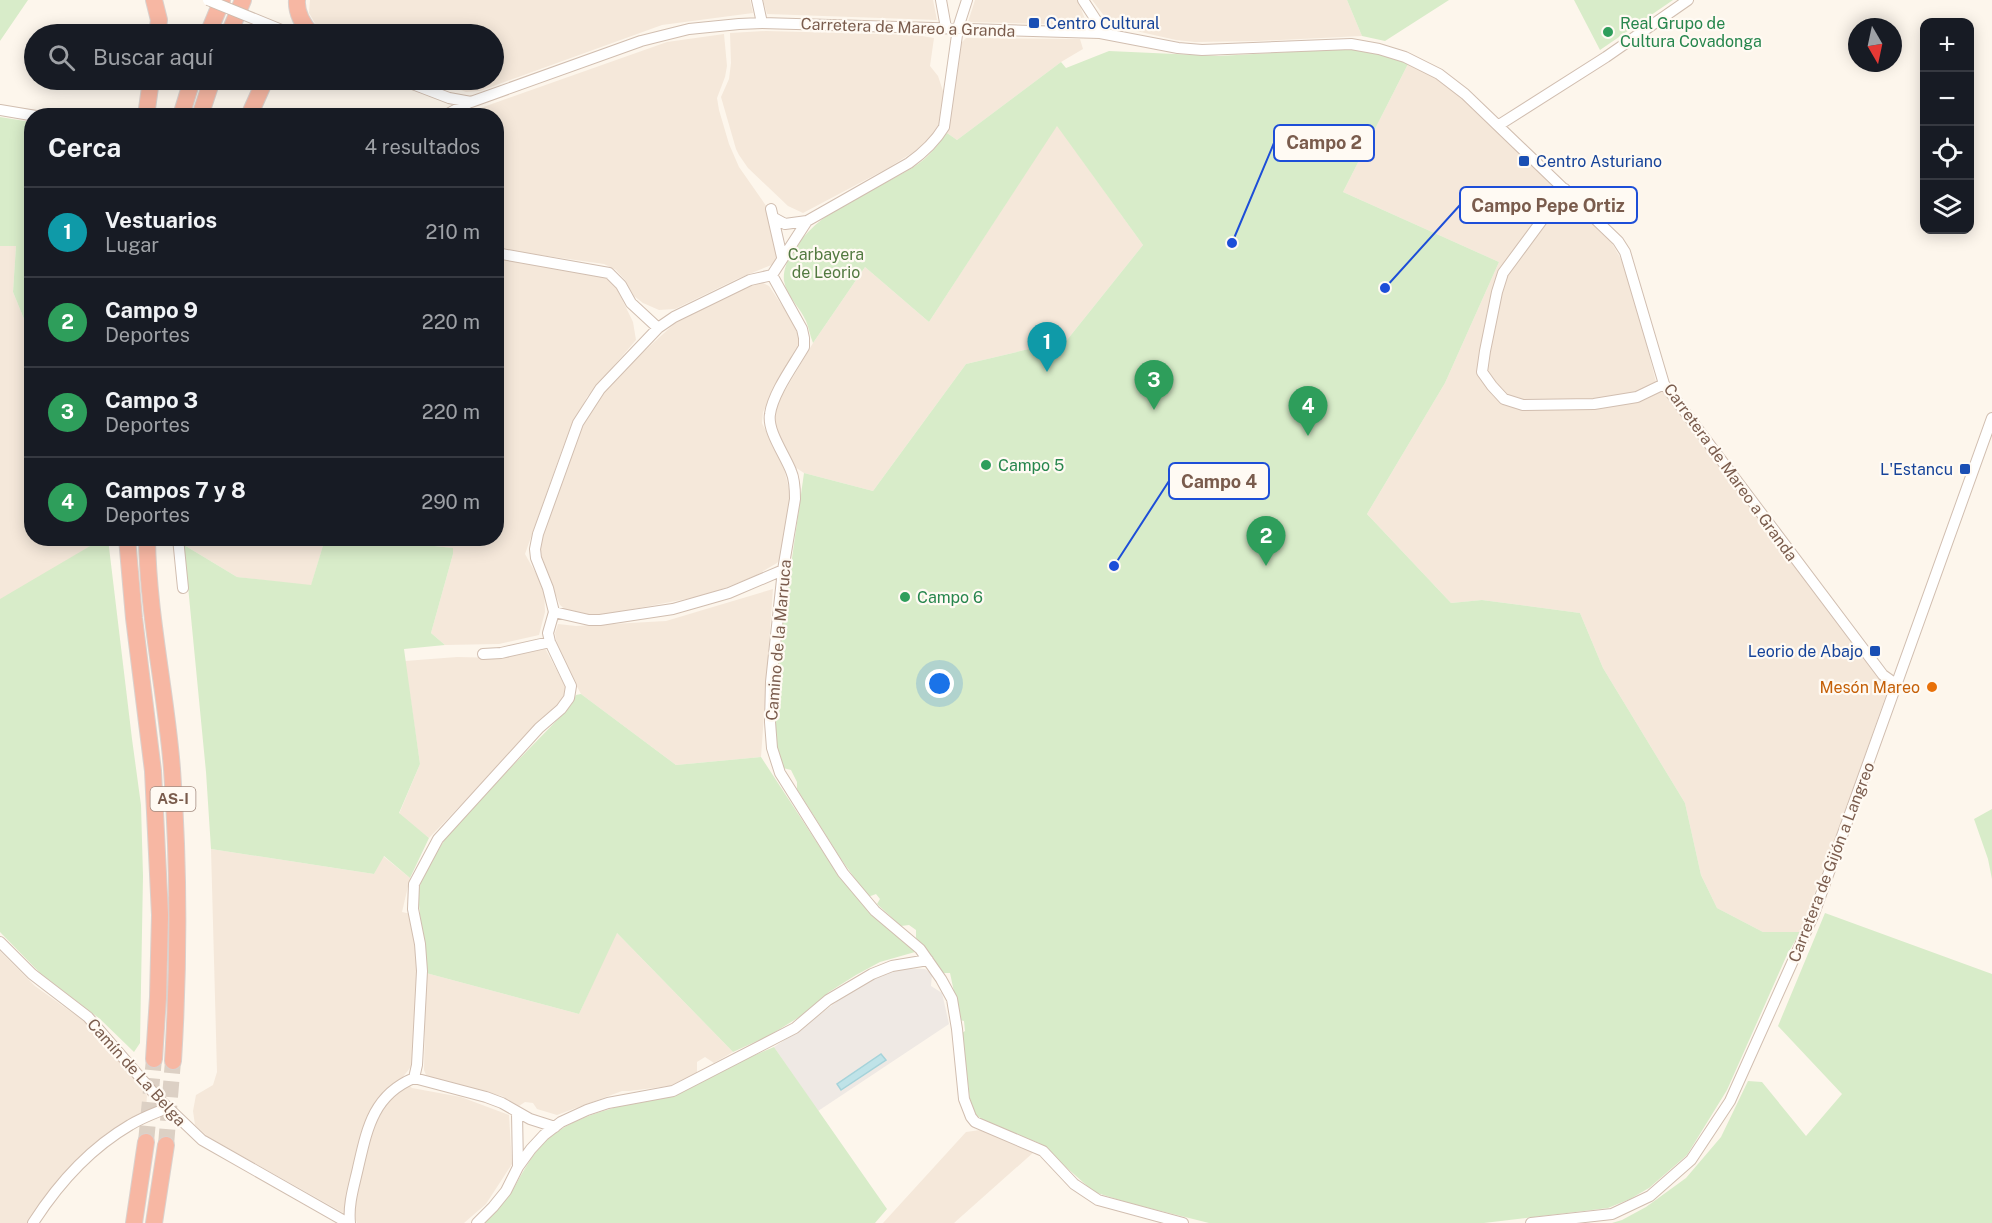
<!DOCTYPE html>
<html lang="es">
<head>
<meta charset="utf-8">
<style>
	:root { --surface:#171b24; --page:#242831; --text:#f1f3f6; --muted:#9ea1a6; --line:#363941; --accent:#0f766e }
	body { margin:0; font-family:"Public Sans",sans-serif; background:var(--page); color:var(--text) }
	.controls { position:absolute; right:18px; top:18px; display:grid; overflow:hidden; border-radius:12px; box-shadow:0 3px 15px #0003 }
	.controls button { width:54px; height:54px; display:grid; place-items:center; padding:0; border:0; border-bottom:2px solid var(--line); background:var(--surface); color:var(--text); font:30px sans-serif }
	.compass { position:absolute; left:1848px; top:18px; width:54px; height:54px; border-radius:50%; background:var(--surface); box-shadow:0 3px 15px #0003; rotate:171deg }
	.you { position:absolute; left:940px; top:684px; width:21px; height:21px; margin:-15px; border:4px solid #fff; border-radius:50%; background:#1a73e8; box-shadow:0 0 0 9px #1a73e833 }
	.badge { display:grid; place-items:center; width:39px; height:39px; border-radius:50%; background:var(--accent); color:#fff; font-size:20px; font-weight:700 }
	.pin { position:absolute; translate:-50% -50px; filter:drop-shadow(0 2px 3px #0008) }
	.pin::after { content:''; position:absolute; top:32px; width:21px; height:18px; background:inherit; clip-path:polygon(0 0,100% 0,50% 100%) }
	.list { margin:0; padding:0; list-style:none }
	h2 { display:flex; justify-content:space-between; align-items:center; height:78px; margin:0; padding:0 24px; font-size:26px }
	h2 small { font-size:20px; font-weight:400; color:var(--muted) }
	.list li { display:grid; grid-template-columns:39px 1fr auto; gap:18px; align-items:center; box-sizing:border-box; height:90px; padding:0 24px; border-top:2px solid var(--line) }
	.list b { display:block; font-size:22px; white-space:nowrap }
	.list p { margin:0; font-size:20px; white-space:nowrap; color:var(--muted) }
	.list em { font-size:20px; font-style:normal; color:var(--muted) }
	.icon { flex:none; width:33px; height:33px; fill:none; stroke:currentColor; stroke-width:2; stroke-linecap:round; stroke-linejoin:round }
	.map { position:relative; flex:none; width:1992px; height:1223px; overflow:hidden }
	.search { position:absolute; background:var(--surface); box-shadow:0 3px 15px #0003; left:24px; top:24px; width:480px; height:66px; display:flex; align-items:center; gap:15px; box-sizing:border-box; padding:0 21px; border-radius:33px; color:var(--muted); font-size:22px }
	.panel { position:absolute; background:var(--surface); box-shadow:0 3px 15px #0003; left:24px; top:108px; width:480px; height:438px; border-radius:24px }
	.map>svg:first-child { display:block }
	.residential { fill:#f5e8da }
	.industrial { fill:#efe9e4 }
	.green { fill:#d8ecc9 }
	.water { fill:#bfe3e8; stroke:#a5d3da; stroke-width:1.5 }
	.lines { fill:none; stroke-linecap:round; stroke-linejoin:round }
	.highway-tunnel { stroke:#dcd0c4; stroke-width:16; stroke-dasharray:16 8; stroke-linecap:butt }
	.minor-casing { stroke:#d1beb0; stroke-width:12 }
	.highway-casing { stroke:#dad1cd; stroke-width:18 }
	.minor { stroke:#fff; stroke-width:10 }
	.highway { stroke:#f7b7a3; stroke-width:16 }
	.minor-bridge-casing { stroke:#d1beb0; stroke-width:12; stroke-linecap:butt }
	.minor-bridge { stroke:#fff; stroke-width:10 }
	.transit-dot { fill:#1a4fb4; stroke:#fffaf3; stroke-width:2 }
	.leisure-dot { fill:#2e9e5b; stroke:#fffaf3; stroke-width:2 }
	.food-dot { fill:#e8710a; stroke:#fffaf3; stroke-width:2 }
	.labels { text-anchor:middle; stroke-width:4.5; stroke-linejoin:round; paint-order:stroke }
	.shield { fill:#fffaf3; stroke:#a28b7f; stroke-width:1.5 }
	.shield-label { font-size:15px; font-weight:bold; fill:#7a5c4d }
	.transit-label { font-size:16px; fill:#164399; stroke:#fffaf3; text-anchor:start }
	.leisure-label { font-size:16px; fill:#27864d; stroke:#fffaf3; text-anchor:start }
	.street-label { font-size:16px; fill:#7a5c4d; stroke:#fffaf3 }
	.park-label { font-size:16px; fill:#537a41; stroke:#fffaf3 }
	.food-label { font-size:16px; fill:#c56008; stroke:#fffaf3; text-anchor:end }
	.leader { fill:none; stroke:#1d4ed8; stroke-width:2 }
	.callout-dot { fill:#1d4ed8; stroke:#fffaf3; stroke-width:2 }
	.callout { fill:#fffaf3; stroke:#1d4ed8; stroke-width:2 }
	.callout-label { font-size:18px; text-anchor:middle; font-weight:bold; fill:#7a5c4d }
</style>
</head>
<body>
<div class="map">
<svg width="1992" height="1223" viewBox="0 0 1992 1223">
	<rect width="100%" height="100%" fill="#fdf6ec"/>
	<path class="residential" d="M310,0h440l3,13 -91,12 -182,66 -14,1 -29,-12h57v-46h-167l-7,-2 -11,-19z
		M763,0h170l4,20 -170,-6z
		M975,0h103l9,25 -119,-3z
		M1092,0h255l15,36 -104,5 -63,1 -19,-2 -53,-12 -15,-7z
		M766,31l150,4 18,3 -4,28 8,10 5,15v16l-4,17 -7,12 -9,10 -35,22 -85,45 -15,-7 -40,-38 -9,-13 -3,-6 -15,-52 8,-18 2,-16 -1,-30z
		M724,34l3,32 -2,11 -8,21 2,12 10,34 10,23 30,43 9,41 -4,13 -37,15 -62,30 -16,1 -16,-7 -9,-7 -9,-16 -9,-10 -12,-6 -93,-13 -14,-4 -1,-131h-38l209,-74z
		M966,38l114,1 3,10 -22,13 -104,78 -10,-7 14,-90z
		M1408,64l27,13 27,19 148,144 11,19 14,40 21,83 231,306v4l-38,109 -49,131h-37l-46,-24 -16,-33 -16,-72 -82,-135 -23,-55 -98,-13 -31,3 -84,-89 78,-131 54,-121 -156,-70z
		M1057,125l86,120 -76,95 -101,24 -93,127 -69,-18 -9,-6 -18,-33 -3,-19 3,-11 36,-61 52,-76 64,55z
		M0,246h16l-3,46 11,27 7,30 1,189 70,1 -102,62z
		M497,258l111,20 7,7 18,37 3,18 -49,57 -24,50 -38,107 19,34 1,24 -6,23 -40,9 -54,1 -14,-12 22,-79v-6l-85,-9 128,-1z
		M759,281l10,5 26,39 5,9v9l-37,69 -1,11 22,46 6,24v12l-9,52 -4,6 -22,13 -48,19 -99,19 -23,1 -19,-5 -6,-5 -18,-43 -2,-22 34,-107 21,-33 45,-45 34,-31 17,-12z
		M183,539h142l-14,47 -74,-9 -53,-32z
		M773,589l-12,168 -85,8 -95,-71 -23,-43 -3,-18 3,-9 18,2 90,-5z
		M545,648l21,40 -2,10 -135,140 -30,-24 21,-50 -15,-103 52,-4 46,1z
		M211,849l163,25 9,-18 27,22 -8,34 9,2 7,55 -4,94 -12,15 10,10 49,9 48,18 3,49 -26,40 -22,19h-107l-1,-3 -148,-83 -13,-12 -2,-14 3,-16 17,-10 4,-13z
		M616,932l117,120 -19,11 -9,-6 -8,5v11l-27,13 -41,5h-7l-65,24 -20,-6 -4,-6 -8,-1 -6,4 -17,-10 -72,-18 -4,-3 -2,-5 2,-97 153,41z
		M0,951l35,35 53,38 51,59 8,13 -1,13 -45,30 -39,36 -22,28 -1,20h-39z
		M980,1130l55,21 -81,72h-71l83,-91z"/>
	<path class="industrial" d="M902,968l23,1 7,5 -1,12 11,7 7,31 -131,87 -44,-64 23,-15 42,-32 29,-18 21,-10z"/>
	<path class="green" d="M0,0h28l-28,41z
		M1347,0h102l-64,41 -23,-5z
		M1574,0h99l-73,50z
		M1341,49c26,1 43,6 67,15l-65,128 156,70 -54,121 -78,131 84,89 31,-3 98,13 23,55 82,135 16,72 16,33 46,24h37l-14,25 -59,133 -40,65 -38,33 -19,11 -22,9 -124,15h-275l-80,-20 -35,-11 -55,-49 -53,-21 -10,-7 -5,-7 -9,-75 3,-2 -1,-10 -4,-1 -10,-47h-8l-16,-24 -10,-11v-8l-7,-5 -8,1 -24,-22 3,-5 -4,-5 -8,3 -27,-38 -44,-70v-7l-6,-12 -8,-2 -8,-22 -1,-60 30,-213 69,18 93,-127 101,-24 76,-95 -86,-119 -128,196 -64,-55 -52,76c-3,-7 -4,-15 -7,-22 -6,-14 -19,-24 -22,-40 -1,-9 2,-18 7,-26 26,-47 81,-62 124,-89 13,-8 23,-21 32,-33l10,7 104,-78 5,6 43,-17 110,5z
		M0,117l31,5v227l-7,-30 -11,-27 3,-46h-16z
		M102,539h6l24,200 9,66 2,71 -3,167 -6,9 -34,-33 -60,-46 -40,-41v-333z
		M325,539h43l85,9v6l-22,79 14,12 -41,4 16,115 -21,49 30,25 -19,40 -26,-22 -10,18 -163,-25 -5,-77 -22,-227 53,32 74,8z
		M581,694l95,71 85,-8 66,101 32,42 55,48 1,4 -35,10 -24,13 -27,17 -28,24 -31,19 -37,17 -116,-119 -38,81 -153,-41 -7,-68 -1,-13 5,-16 19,-32 13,-19 108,-111 8,-9 5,-10z
		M1992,809v70l-4,-20 -14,-40z
		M1825,913l167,61v249h-380l10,-3 24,-13 40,-29 35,-41 27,-56 14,1 44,54 36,-42 -64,-68z
		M774,1047l113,162 -12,14h-392c10,-9 20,-19 28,-30 11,-19 20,-38 36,-53 25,-22 52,-27 82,-37 49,-17 97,-36 145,-56z"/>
	<path class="water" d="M881,1054l5,6 -45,30 -4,-6z"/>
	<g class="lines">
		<path class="highway-tunnel" d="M146,1142l8,-83
			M166,1145l7,-84"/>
		<g class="minor-casing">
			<path id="minor" d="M757,0l5,23
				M941,0l5,28
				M1083,0l13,20 4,13
				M402,80l47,18 22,4 170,-61 48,-12 50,-5 23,-1 338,10 78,15 24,2 149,-6 28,5 26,8 34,17 26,20 153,147 7,11 39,132 219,291 14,10
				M0,110l36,6
				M444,116l26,-14
				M1499,125l107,-68 82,-57
				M1565,189l-62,84 -6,19 -12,59 -3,21 10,14 12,13 19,6 71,-1 43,-7 27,-13
				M771,209l11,48
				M774,218l11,6 22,-3
				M496,253l113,20 12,12 10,18 27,25
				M772,275l30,54 2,9v9c-11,19 -31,46 -34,67 -3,17 15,41 21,57 4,9 4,19 4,28l-12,71 -12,112 -1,40 2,26 8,25 63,100 32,38 45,38 21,30 11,20 5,30 7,70 7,18 4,5 68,29 31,33 24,16 85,23
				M178,538l5,50
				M554,612l35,8h11l73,-11 56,-16 54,-23
				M483,654l18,-1 49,-11
				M0,942l32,32 56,43 70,81 44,42 146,83
				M414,1078l72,19 16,6 28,16 25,8
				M517,1113l1,54
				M33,1223c25,-39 56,-74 97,-98 11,-7 25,-12 37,-17
				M350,1223c-2,-19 4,-37 8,-55 9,-39 15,-73 56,-90l3,-13 5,-94 -2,-27 -7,-35 1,-25 24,-45 101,-111 22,-19 8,-11 2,-12 -21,-44 -2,-9 6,-21 -6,-24 -12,-30 -1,-9 3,-15 40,-111 22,-34 58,-61 16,-11 76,-37 22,-5 35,-54 102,-58c14,-10 26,-21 35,-36l14,-99 9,-28
				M477,1223l16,-16 13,-16 12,-24 13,-18 13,-14 17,-13 26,-12 21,-7 65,-12 122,-63 33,-28 44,-26 20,-8 36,-6
				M1531,1223l81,-9 38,-18 41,-36 39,-59 84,-187 178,-496"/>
		</g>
		<g class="highway-casing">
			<path id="highway" d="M154,0l5,20 -2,14
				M297,0c-1,12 6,26 15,34
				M208,34l14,-34
				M229,34l14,-34
				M146,116l5,-36
				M181,116l11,-36
				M200,116l12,-36
				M249,116l16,-36
				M127,538l7,80 19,153 7,144 -2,82 -4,62
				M147,538c1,78 19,154 25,231 7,98 7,195 1,292
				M134,1223l12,-81
				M154,1223l12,-78"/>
		</g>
		<use href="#minor" class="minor"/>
		<use href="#highway" class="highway"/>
		<g class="minor-bridge-casing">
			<path id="minor-bridge" d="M208,0l76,31"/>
		</g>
		<use href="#minor-bridge" class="minor-bridge"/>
	</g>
	<g class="transit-dot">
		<rect x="1028" y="17" width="12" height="12" rx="3"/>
		<rect x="1518" y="155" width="12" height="12" rx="3"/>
		<rect x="1959" y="463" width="12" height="12" rx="3"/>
		<rect x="1869" y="645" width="12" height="12" rx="3"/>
	</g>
	<g class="leisure-dot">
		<circle cx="1608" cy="32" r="6"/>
		<circle cx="986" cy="465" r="6"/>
		<circle cx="905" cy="597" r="6"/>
	</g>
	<circle class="food-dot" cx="1932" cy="687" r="6"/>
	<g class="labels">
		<rect class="shield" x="150.5" y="787" width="45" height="24" rx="4.5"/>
		<g class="shield-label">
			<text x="173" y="804">AS-I</text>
		</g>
		<g class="transit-label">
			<text x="1046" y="29">Centro Cultural</text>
			<text x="1536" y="167">Centro Asturiano</text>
			<text x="1953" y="475" text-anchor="end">L'Estancu</text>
			<text x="1863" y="657" text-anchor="end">Leorio de Abajo</text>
		</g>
		<g class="leisure-label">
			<text x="1620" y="29">Real Grupo de<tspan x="1620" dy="18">Cultura Covadonga</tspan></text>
			<text x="998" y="471">Campo 5</text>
			<text x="917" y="603">Campo 6</text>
		</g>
		<g class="street-label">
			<text transform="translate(908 27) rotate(2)" y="6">Carretera de Mareo a Granda</text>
			<text transform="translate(1731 472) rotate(54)" y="6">Carretera de Mareo a Granda</text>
			<text transform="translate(778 640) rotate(-85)" y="6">Camino de la Marruca</text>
			<text transform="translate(1831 862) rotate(-69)" y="6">Carretera de Gijón a Langreo</text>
			<text transform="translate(137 1072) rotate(48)" y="6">Camín de La Belga</text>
		</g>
		<g class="park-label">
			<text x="826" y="260">Carbayera<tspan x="826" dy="18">de Leorio</tspan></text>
		</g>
		<g class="food-label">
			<text x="1920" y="693">Mesón Mareo</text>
		</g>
	</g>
	<path class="leader" d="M1232 243L1274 143M1385 288L1460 205M1114 566L1169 481"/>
	<g class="callout-dot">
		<circle cx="1232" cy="243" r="6"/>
		<circle cx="1385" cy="288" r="6"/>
		<circle cx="1114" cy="566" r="6"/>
	</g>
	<g class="callout">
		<rect x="1274" y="125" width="100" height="36" rx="6"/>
		<rect x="1460" y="187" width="177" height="36" rx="6"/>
		<rect x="1169" y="463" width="100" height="36" rx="6"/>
	</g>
	<g class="callout-label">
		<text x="1324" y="149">Campo 2</text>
		<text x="1548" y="212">Campo Pepe Ortiz</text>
		<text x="1219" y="488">Campo 4</text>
	</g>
</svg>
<div class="controls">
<button>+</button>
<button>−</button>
<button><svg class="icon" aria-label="locate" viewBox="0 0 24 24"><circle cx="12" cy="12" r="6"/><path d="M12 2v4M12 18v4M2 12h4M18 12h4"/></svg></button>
<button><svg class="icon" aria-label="layers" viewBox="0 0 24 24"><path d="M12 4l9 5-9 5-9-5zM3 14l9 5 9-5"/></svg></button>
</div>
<svg class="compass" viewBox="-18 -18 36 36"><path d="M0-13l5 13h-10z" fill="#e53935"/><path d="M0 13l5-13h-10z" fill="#9ea1a6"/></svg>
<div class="you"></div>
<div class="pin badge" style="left:1047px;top:372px;background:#0f9aa8">1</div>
<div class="pin badge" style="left:1266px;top:566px;background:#2e9e5b">2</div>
<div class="pin badge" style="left:1154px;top:410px;background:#2e9e5b">3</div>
<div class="pin badge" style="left:1308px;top:436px;background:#2e9e5b">4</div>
<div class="search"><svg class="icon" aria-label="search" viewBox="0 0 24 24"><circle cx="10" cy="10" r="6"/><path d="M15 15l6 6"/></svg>Buscar aquí</div>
<section class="panel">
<h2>Cerca<small>4 resultados</small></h2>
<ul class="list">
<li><span class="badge" style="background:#0f9aa8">1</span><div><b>Vestuarios</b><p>Lugar</p></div><em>210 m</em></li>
<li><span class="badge" style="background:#2e9e5b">2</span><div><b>Campo 9</b><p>Deportes</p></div><em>220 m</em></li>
<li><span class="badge" style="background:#2e9e5b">3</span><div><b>Campo 3</b><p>Deportes</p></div><em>220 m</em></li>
<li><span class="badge" style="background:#2e9e5b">4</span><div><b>Campos 7 y 8</b><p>Deportes</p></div><em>290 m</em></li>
</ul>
</section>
</div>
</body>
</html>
